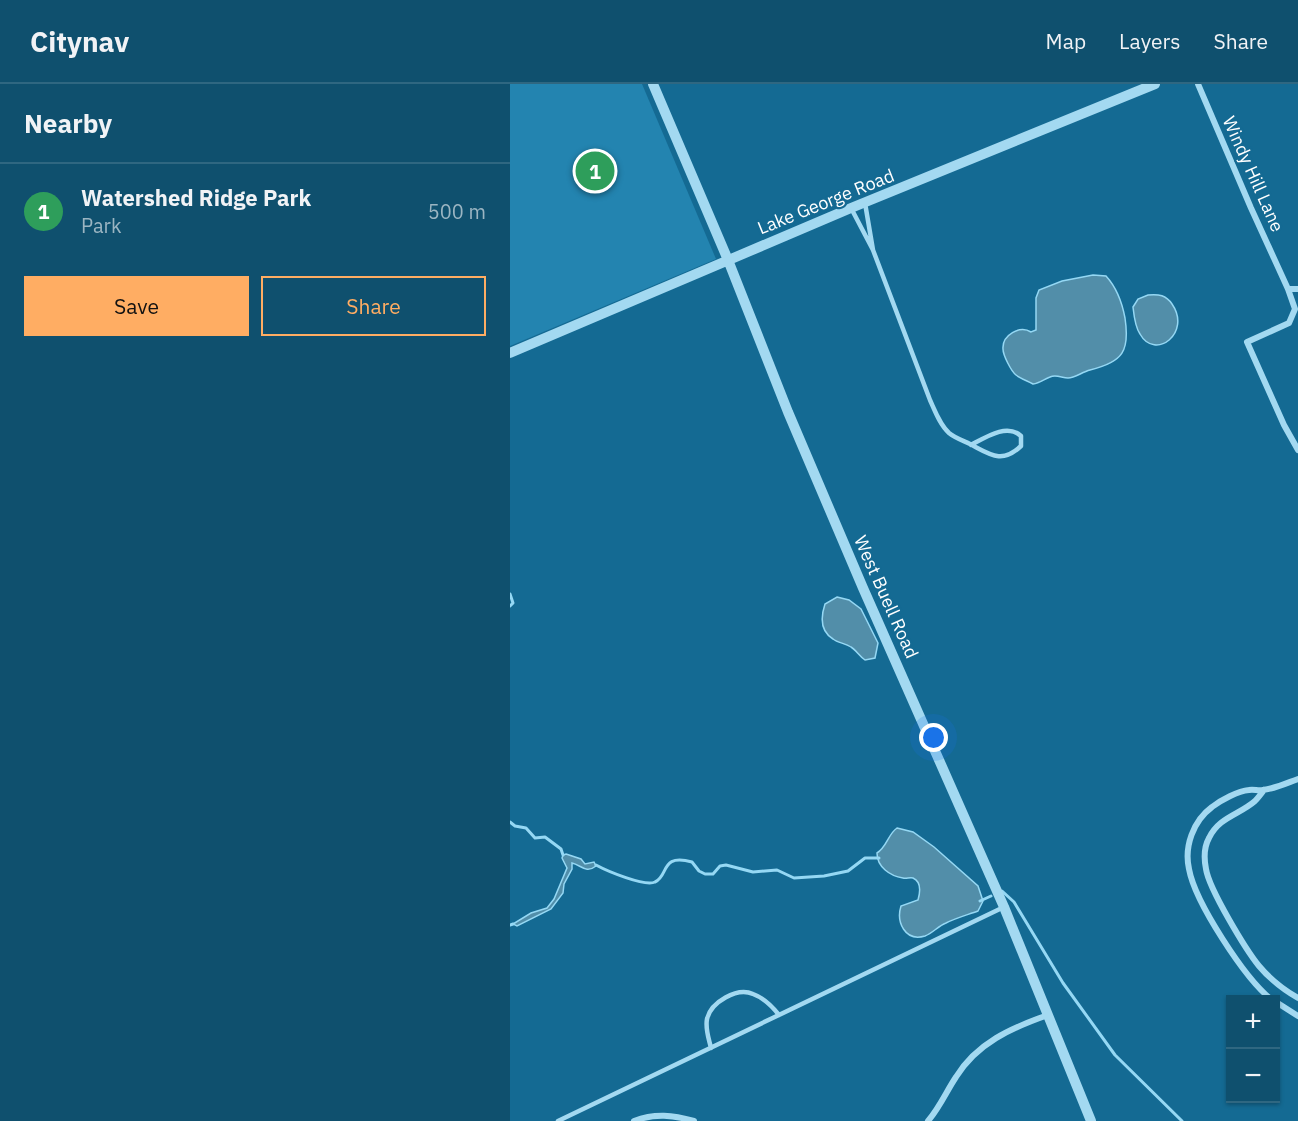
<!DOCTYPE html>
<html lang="en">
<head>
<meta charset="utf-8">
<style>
	:root { --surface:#0f506e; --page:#1d5a76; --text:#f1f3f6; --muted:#9bb5c2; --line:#2f6781; --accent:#ffad63 }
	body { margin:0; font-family:"IBM Plex Sans",sans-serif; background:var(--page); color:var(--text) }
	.controls { position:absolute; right:18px; bottom:18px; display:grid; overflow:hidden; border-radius:0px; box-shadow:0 2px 4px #0004 }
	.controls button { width:54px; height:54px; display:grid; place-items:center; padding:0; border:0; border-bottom:2px solid var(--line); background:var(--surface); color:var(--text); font:30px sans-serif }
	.you { position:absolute; left:424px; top:654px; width:21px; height:21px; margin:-15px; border:4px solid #fff; border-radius:50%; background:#1a73e8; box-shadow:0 0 0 9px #1a73e833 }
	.badge { display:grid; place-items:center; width:39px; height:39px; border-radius:50%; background:var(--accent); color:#fff; font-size:20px; font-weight:700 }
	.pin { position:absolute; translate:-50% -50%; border:3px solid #fff; box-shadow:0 2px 6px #0006 }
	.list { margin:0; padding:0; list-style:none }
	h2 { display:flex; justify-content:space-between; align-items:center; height:78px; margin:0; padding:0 24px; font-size:26px }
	h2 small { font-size:20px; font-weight:400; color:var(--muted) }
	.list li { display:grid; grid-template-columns:39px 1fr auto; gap:18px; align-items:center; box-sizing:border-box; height:96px; padding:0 24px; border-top:2px solid var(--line) }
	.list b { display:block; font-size:22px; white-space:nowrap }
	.list p { margin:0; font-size:20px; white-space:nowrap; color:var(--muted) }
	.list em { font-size:20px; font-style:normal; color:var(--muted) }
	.actions { display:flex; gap:12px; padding:18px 24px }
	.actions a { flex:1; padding:14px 0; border:2px solid var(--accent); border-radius:0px; text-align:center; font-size:21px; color:var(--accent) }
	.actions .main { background:var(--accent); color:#111 }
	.map { position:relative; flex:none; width:788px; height:1037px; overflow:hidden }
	header { display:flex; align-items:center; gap:36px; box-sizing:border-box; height:84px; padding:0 30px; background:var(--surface); border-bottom:2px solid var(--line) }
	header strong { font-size:28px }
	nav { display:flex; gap:33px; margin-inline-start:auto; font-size:21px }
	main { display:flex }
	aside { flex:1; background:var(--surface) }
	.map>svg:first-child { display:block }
	.green { fill:#2384b0 }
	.water { fill:#528ea9; stroke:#95d8f4; stroke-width:1.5 }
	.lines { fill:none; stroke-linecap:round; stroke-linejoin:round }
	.stream { stroke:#95d8f4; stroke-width:3 }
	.service { stroke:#a3d9f1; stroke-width:4.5 }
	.minor { stroke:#a3d9f1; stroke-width:6 }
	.tertiary { stroke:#a3d9f1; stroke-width:10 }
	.labels { text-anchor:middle; stroke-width:4.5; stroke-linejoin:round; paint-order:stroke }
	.street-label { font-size:18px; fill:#fff; stroke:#146a93 }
</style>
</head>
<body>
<header>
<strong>Citynav</strong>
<nav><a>Map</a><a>Layers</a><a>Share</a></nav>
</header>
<main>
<aside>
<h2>Nearby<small></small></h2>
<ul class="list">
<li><span class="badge" style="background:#2e9e5b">1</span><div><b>Watershed Ridge Park</b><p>Park</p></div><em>500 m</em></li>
</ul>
<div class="actions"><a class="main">Save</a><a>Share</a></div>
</aside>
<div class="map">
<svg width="788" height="1037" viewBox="0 0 788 1037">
	<rect width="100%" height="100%" fill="#146a93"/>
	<path class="green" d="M0,0h132l74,175 -206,87z"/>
	<path class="water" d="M583,191l13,1c11,12 16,26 19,42 5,33 -2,44 -35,52 -8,2 -15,8 -22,8 -6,0 -12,-4 -18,-1 -6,2 -10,6 -17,7 -5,-3 -12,-5 -17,-9 -5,-4 -13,-20 -13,-26 -1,-14 17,-24 28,-17l5,-2v-32l3,-8 23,-9z
		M638,211c11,-1 18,0 24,9 20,29 -17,57 -32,30 -5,-7 -6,-18 -7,-27l5,-8z
		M327,513l12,3 12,9 17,34 -3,15 -10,2c-6,-4 -9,-10 -14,-13 -6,-4 -13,-4 -18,-8 -13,-8 -12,-23 -8,-35z
		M387,744l16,4 21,15 44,39 5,15 -5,10c-11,4 -22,7 -32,12 -8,3 -13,10 -21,13 -20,6 -29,-14 -24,-30l17,-6c2,-7 4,-18 -5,-22 -3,-1 -7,1 -10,0 -13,-2 -26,-11 -26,-25 10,-6 11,-19 20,-25z
		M56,770l15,5 4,5 9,-2 2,4c-10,8 -15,-1 -24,-3v6l-8,15 -1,9 -12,16 -34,17 -4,-2 18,-11 16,-5 7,-9 13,-31 -5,-10 1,-3z"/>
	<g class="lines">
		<path class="stream" d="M0,510l3,9 -3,3
			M0,738l5,4 11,2 9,10 10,-1 16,12 2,6
			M86,781c11,6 49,22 59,17 14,-6 5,-29 37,-20l7,9 6,3h8l7,-8 6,-1 27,7 24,-2 17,8 30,-2 24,-5 17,-13h14
			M492,807l12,11 49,81 52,72 67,66
			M470,817l11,-5
			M0,841l3,-1"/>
		<path class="service" d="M341,124l22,42 -8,-47
			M363,166l57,150c5,11 10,25 19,33 6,5 15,8 21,11 21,11 32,20 51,2v-10c-14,-13 -35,1 -50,9
			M201,964c-2,-9 -6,-19 -4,-29 4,-17 30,-32 46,-25 11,4 19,12 26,21
			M48,1037l446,-214"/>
		<path class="minor" d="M688,0l53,124 37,81 7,20 -6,14 -42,19 37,83 14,25
			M778,205h10
			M754,706c-3,4 -6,8 -9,11 -16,14 -36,16 -46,37 -5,9 -5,21 -3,31 3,20 40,81 53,97 11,13 25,24 39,32
			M762,916c-27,-21 -77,-98 -83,-131 -5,-22 4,-48 23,-62 9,-7 26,-16 37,-17 5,-1 9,1 14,0 11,-1 24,-7 35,-11
			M766,918l22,14
			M124,1037c21,-8 39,-6 60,0
			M418,1037c12,-14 18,-29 28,-44 21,-34 55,-49 92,-62"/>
		<path class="tertiary" d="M143,0l75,176 60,152 75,176 141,319 87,214
			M0,269l341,-145 304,-124"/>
	</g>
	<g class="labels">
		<g class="street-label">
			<text transform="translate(743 90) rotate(66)" y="6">Windy Hill Lane</text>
			<text transform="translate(316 118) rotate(-22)" y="6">Lake George Road</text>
			<text transform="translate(376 513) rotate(66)" y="6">West Buell Road</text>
		</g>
	</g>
</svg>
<div class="controls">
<button>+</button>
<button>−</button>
</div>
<div class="you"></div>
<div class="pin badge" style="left:85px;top:87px;background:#2e9e5b">1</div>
</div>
</main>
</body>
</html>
